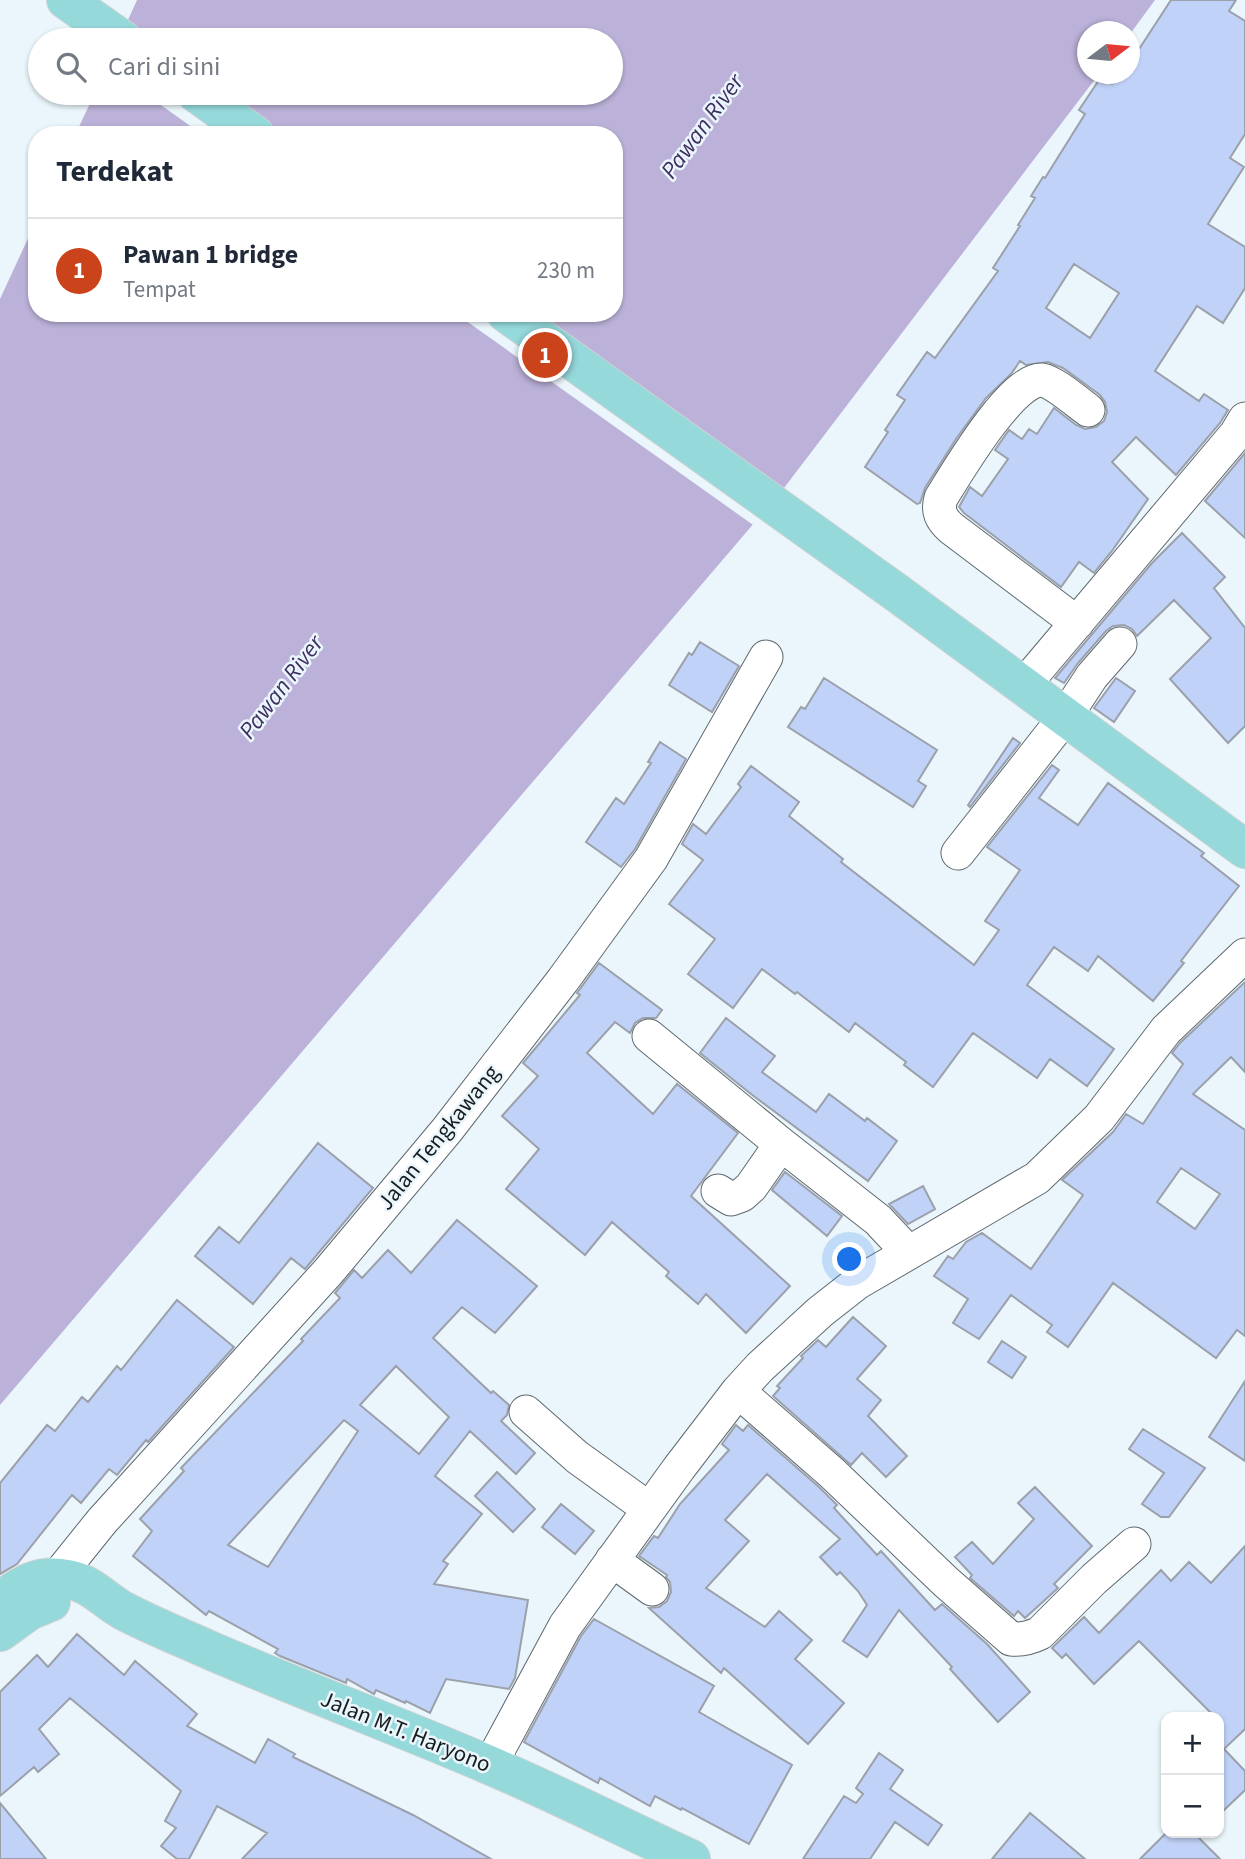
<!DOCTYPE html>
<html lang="id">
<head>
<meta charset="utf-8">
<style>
	:root { --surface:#fff; --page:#f6f6f7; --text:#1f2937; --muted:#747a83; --line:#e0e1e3; --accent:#cb431a }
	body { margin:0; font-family:"Source Sans 3",sans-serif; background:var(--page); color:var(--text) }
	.controls { position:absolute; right:21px; bottom:21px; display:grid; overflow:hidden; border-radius:14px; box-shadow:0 2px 5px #0004 }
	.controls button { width:63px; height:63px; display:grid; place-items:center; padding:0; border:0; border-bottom:2px solid var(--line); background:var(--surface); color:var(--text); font:35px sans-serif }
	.compass { position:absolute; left:1077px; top:21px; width:63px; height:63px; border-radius:50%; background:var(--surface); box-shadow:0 2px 5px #0004; rotate:74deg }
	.you { position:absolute; left:850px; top:1260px; width:24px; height:24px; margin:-18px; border:5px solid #fff; border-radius:50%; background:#1a73e8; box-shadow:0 0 0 10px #1a73e833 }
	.badge { display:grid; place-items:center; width:46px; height:46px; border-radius:50%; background:var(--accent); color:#fff; font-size:23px; font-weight:700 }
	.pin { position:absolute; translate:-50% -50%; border:4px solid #fff; box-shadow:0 2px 7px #0006 }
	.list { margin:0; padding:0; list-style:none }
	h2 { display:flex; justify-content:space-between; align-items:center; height:91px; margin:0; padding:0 28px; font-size:30px }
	h2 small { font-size:23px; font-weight:400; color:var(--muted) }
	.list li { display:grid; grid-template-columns:46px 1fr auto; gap:21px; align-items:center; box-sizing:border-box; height:105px; padding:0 28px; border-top:2px solid var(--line) }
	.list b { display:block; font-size:26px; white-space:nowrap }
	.list p { margin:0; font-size:23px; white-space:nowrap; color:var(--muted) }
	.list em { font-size:23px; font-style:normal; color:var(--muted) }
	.icon { flex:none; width:38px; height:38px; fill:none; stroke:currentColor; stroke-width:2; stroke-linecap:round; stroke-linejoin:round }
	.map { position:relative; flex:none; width:1245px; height:1859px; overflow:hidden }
	.search { position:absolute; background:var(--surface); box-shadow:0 2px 5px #0004; left:28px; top:28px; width:595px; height:77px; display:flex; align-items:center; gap:18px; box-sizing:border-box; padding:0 24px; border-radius:38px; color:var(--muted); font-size:26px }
	.panel { position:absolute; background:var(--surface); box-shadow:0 2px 5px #0004; left:28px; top:126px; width:595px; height:196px; border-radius:28px }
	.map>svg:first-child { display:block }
	.water { fill:#bcb2d9 }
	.pier { fill:#eaf6fc }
	.building { fill:#c0d2f7; stroke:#9ba0aa; stroke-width:2; fill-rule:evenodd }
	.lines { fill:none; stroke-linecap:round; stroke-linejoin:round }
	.minor-casing { stroke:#5f696f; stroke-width:35 }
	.major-casing { stroke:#d1d2d2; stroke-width:40 }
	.minor { stroke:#fff; stroke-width:33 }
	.major { stroke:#95d9db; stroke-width:38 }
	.labels { text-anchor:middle; stroke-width:5; stroke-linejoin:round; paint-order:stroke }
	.street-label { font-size:23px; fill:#171c1e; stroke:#eaf6fc }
	.water-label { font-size:24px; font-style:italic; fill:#3f2f60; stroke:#eaf6fc }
</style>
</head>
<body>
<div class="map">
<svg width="1245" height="1859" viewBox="0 0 1245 1859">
	<rect width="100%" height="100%" fill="#eaf6fc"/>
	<path class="water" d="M137,0h1018l-25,34v-2h-42v42h11l-315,414 -784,917v-1106l37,-80v94h577v-178h-539l20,-42h516v-53h-492z"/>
	<path class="pier" d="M144,93h70l59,42h-70z
		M455,313h70l257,183 -26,31z"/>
	<path class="building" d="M1171,0h65l-7,11 16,10v113l-15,24 14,9 -36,57 37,23v41l-22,35 -26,-17 -42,65 44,30 5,-7 24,16 -8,13 -44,52 -40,-38 -24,25 36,37 -36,52 -18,22 -15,-11 -18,25 -97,-74 -5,-6 11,-20 12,9 26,-37 -13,-9 14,-20 13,9 7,-10 8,5 17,-26 22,17 9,4 11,-2 8,-6 3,-9 -2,-10 -5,-7 -37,-27 -15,-6 -22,3 -6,-4 -9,13 -25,24 -30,41 -31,49 -5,15 -3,1 -52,-37 23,-35 -3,-2 20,-30 -8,-5 30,-43 8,6 63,-87 -5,-3 27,-42 -2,-1 17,-27 -4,-2 12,-19 2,1 40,-64 -6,-4 22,-33 11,7 7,-10h11v-11zM1074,264l45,29 -29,45 -44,-30z
		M1245,453v85l-40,-37z
		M1182,533l43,44 -11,11 31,40v98l-17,17 -58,-64 41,-41 -37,-38 -37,36 -5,-7 -8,-4 -11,1 -7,5 -28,32 -14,20 -9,-5 97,-115z
		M700,642l39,24 -27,46 -43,-27 20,-32 3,2z
		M824,678l113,72 -19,31 8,5 -13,21 -125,-80 13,-20 4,2z
		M1116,678l19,13 -21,31 -20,-14z
		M1013,738l7,5 -50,64 -2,-2z
		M660,742l26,17 -51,90 -14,18 -35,-25 30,-44 8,6 27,-41 -3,-1z
		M1052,765l7,5 -20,28 39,27 30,-42 96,70 -3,3 38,30 -58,75 3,2 -31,38 -55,-45 -10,15 -34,-24 -27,38 87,64 -27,37 -37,-27 -13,19 -64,-45 -40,54 -29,-22 2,-3 -51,-39 -6,9 -52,-40 -2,2 -33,-25 -29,39 -45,-34 27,-35 -46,-35 34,-44 -21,-16 11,-20 13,10 35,-47 -3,-3 13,-18 48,36 -10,14 54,43 -2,3 133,103 25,-35 -14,-9 35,-51 -33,-23z
		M599,963l63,47 -6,8h-13l-8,5 -5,10 -15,-11 -28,31 66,61 24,-30 61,49 -47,63 99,90 -44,47 -40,-39 -8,10 -32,-28 3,-4 -57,-50 -27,33 -79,-66 33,-40 -37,-33 36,-40 -15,-13 57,-68 -3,-2z
		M1245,982v90l-14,-15 -38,37 52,36v206l-8,-6 -21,28 -103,-75 -45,64 -21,-15 5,-7 -41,-30 -32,44 -26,-16 15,-24 -34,-23 14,-20 5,3 13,-17 16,-9 49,36 52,-74 -21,-15 51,-48 13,-18 17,10 40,-60 -11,-11 8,-10zM1181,1168l39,26 -25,35 -38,-27z
		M726,1018l49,38 -13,16 54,40 13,-18 36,27 2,-3 30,23 -29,40 -117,-87 -51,-41z
		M318,1143l55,45 -68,81 -14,-11 -38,46 -58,-48 24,-29 20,16z
		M785,1172l57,44 -15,20 -55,-46z
		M923,1186l12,23 -27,15 -19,-20z
		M457,1220l80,66 -42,47 -33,-26 -29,31 58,55 2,-2 16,14 -2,10 -6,6 34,32 -19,21 -46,-43 -35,45 47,38 -39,47 5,3 -14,20 94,16 -13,78 -6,11 -63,-10 -16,34 -24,-12 -1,2 -29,-13 -2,4 -27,-15 -1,4 -66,-27 -5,-3 3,-4 -69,-38 -3,4 -73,-59 19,-25 -12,-12 44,-48 -3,-3 122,-127 -2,-2 39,-41 -5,-5 19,-23 8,8 26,-28 23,23zM396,1366l53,51 -30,37 -59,-49zM344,1420l14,11 -90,136 -40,-22z
		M177,1300l57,47 -86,95 -2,-2 -29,35 -8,-6 -28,34 -9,-8 -55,69 -17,10v-91l47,-58 8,6 27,-34 6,5 29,-36 4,4z
		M853,1317l33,29 -29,33 24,21 -13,16 39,40 -21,21 -24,-24 -11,12 -78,-69 7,-8 -3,-2 26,-28 -2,-2 17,-16 8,7z
		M1002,1341l24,16 -14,21 -24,-16z
		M1245,1381v80l-36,-24z
		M736,1425l7,6 5,-6 71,62 18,18 -3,3 43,47 4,-4 54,59 7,-6 45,40 43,48 -32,30 -48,-53 2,-2 -53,-57 -32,47 -24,-16 24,-36 -9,-14 -18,-19 -3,3 -17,-18 20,-18 -73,-65 -42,46 24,21 -43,47 59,39 14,-16 33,29 -17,19 49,44 -36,41 -84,-76 -3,5 -72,-65 10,-1 8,-6 4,-9 -1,-10 -4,-5 1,-2 -28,-19 15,-20 4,2 22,-34 49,-54 -7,-6z
		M1143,1429l62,39 -36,49h-8l-19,-13 22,-31 -35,-24z
		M497,1472l38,37 -22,23 -38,-36z
		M1035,1487l57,59 -38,38 4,4 -33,30 -7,-7 -4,5 -44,-38 2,-3 -17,-18 17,-15 21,22 41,-45 -16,-16z
		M561,1504l33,27 -19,23 -33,-27z
		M1245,1546v183l-21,20 21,22v19l-26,25v-98h-4l-76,-76 -45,43 -28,-30 -4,4 -10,-10 32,-31 15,16 62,-63 10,11 18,-19 22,21z
		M594,1619l120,67 -15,26 93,53 -43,79 -67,-36 -1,2 -26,-14 -5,10 -50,-28 -2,5 -74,-41 57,-106z
		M77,1634l47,41 11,-14 62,53 -10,12 68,37 13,-24 27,15 -2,3 120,58 78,44h-249l25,-26 -50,-27 -28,53h-12l-16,-13 15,-18 -11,-7 16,-30 -111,-93 -31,31 20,25 -21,18 -4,-5 -34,29v-104l37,-37 11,12z
		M879,1753l24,17 -13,19 52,36 -14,20 -33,-23 -25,37h-67l41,-63 12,7 7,-9 -7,-6z
		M0,1803l46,56h-46z
		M1030,1813l55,46h-93z
		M1166,1833h28l26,26h-80z"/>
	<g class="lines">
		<g class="minor-casing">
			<path id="minor" d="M1077,623l-126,-95c-10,-9 -14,-17 -10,-30 15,-24 71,-120 101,-118 12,2 35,22 46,30
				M1024,685l212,-251 9,-15
				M958,853l107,-136 27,-41 28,-32
				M649,1036l132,108 97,76 30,32
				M718,1191l13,8 11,-4 9,-8 30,-43
				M738,1391l94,82 114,109 65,57c11,1 19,-1 29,-6l54,-54 40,-35
				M526,1412l51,45 72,52
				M612,1560l40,29
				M57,1577l45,-56 226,-249 119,-142 116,-150 88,-121 115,-202
				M490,1765l75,-139 114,-158 59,-77 22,-24 60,-55 37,-29 180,-105 62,-60 67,-88 79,-75"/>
		</g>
		<g class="major-casing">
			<path id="major" d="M66,0l57,40
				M196,93l59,42
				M506,313l391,280 348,256
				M0,1601c22,-17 40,-28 67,-22 24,4 36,20 55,31 30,16 61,28 92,42 91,39 184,74 275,113 68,29 135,63 202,94
				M0,1632l29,-21 22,-9"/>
		</g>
		<use href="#minor" class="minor"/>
		<use href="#major" class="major"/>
	</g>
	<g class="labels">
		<g class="street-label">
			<text transform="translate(438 1137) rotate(-51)" y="8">Jalan Tengkawang</text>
			<text transform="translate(406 1731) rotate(22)" y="8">Jalan M.T. Haryono</text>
		</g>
		<g class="water-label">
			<text transform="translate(702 126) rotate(-54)" y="8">Pawan River</text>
			<text transform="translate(281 687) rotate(-53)" y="8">Pawan River</text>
		</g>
	</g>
</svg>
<div class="controls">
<button>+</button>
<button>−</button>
</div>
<svg class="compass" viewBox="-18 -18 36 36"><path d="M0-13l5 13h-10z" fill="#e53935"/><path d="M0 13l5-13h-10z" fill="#747a83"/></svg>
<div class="you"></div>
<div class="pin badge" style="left:545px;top:355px">1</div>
<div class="search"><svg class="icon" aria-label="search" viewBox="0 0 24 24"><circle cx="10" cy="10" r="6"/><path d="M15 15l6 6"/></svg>Cari di sini</div>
<section class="panel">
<h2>Terdekat<small></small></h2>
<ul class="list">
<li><span class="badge">1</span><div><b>Pawan 1 bridge</b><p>Tempat</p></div><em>230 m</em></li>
</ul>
</section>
</div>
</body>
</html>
